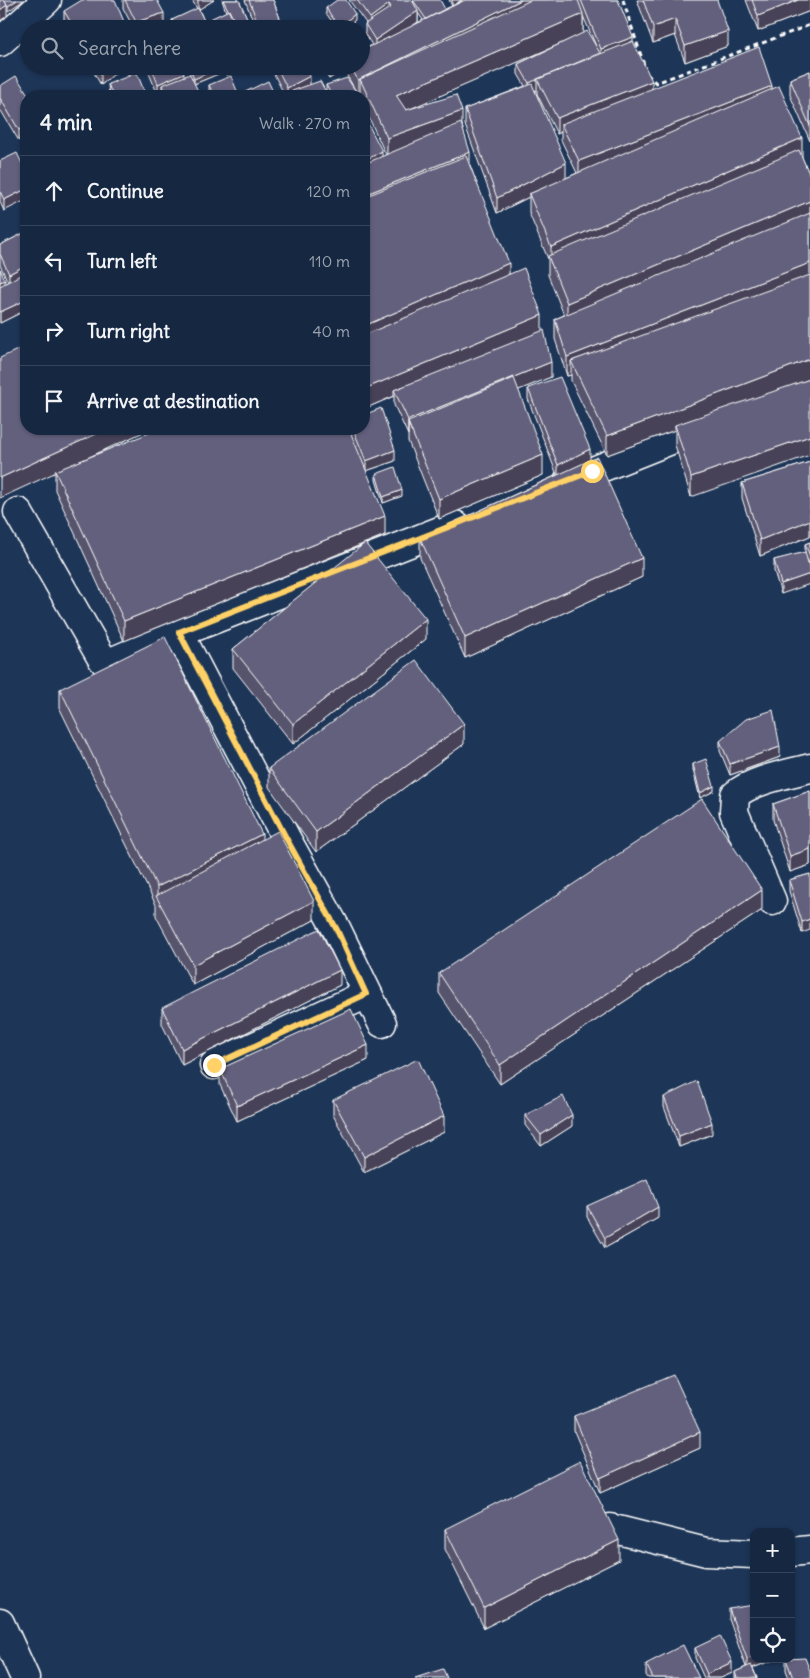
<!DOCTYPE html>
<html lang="en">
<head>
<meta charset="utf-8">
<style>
	:root { --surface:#162841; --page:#23344c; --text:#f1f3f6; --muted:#9ea6b1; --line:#35445a }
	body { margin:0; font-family:Delius,sans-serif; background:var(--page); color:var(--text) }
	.controls { position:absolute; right:15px; bottom:15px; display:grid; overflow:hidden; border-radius:10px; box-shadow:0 1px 4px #0004 }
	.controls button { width:45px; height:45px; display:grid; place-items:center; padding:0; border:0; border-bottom:1px solid var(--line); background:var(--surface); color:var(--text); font:25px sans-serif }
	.stop { position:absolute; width:15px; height:15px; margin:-11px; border:4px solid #ffd166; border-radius:50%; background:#fff }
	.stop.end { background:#ffd166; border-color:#fff; box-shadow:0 1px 5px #0008 }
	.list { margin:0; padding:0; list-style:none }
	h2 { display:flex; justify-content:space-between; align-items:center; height:65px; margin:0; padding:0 20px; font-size:21px }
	h2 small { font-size:16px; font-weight:400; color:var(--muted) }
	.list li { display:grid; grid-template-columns:32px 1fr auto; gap:15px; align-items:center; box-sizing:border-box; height:70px; padding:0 20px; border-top:1px solid var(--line) }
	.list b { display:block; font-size:19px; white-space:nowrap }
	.list em { font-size:16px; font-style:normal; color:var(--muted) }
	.icon { flex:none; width:28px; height:28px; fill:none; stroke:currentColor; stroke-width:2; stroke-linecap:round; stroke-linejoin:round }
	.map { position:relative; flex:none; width:810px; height:1678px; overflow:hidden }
	.search { position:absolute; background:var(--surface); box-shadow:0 1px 4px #0004; left:20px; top:20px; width:350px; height:55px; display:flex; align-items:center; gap:12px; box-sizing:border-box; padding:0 18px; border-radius:28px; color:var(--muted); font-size:19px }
	.panel { position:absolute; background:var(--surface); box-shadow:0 1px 4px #0004; left:20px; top:90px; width:350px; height:345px; border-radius:20px }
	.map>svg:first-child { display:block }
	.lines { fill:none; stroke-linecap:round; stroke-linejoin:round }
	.minor-casing { stroke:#fff; stroke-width:31 }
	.path { stroke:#fff; stroke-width:3; stroke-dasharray:5 4; stroke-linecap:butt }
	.minor { stroke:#1d3557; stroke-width:28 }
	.wall { fill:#56536c; stroke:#fff; fill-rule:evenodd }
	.shaded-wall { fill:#464358; stroke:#fff }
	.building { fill:#64607d; stroke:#fff }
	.route { stroke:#ffd166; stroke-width:6 }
</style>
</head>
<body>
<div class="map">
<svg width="810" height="1678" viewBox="0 0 810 1678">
	<rect width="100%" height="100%" fill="#1d3557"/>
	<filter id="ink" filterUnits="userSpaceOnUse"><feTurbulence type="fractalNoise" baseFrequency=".02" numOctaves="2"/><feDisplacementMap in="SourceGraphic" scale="10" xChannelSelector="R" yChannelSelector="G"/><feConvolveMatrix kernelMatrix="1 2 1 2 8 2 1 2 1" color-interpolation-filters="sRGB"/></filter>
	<g filter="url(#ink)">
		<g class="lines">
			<g class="minor-casing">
				<path id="minor" d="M0,42l47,-42
					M141,66l10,30
					M568,481l143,-57
					M18,512l83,145 3,4 7,1 68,-29 276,-108
					M179,633l107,205 51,92 45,93
					M772,901l-38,-89 1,-17c17,-15 53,-21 75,-27
					M214,1065l153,-71
					M610,1528l96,24 48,2
					M791,1552l19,-2
					M0,1623l25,55"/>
			</g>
			<path class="path" d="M623,0l22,68
				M647,74l9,9 154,-58"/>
			<use href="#minor" class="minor"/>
		</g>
		<path class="wall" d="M123,0h34l7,24 -16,5h-14l-11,-21z
			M192,0h22l-15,9 7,17v-5l20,-9 -4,-12h17l13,29h-80v-9l25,-11z
			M245,0h28l11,29h-28z
			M349,0h63l1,2v-2l32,9 20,-9h153l15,42 19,47 120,-1 38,88v203l-20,7 -99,111 -16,-52v-15l-68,25 -36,-74v-6l-4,1 -12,-37v-20l9,-4 -16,-40v-16l-19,-46v-16l-32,16 -32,-88v-16l60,-23 -7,-12v-10l41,-20 -152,66 55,15 8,40 39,109 33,57 9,46 -33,13 25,85 -104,44 -31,-78v-6l-14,-30v-9l-30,13v-291l18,39 4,-2 -22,-48v8v-19h-4v-2l-2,1 1,1h-81l6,-2 -14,-28h34l6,19 16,9v-9l31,8 -11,-19v-7l-1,-1h16l7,-19 4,-2 -7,-11v-10l1,-1zM418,13l5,7 -10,5 5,-3zM583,16l13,30 -13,-13zM537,90v4l20,40 4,-2v8l16,33 -11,5 -31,-87z
			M449,0h13l-10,6z
			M637,0h80l11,46 -43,16 -10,-27 -22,8z
			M746,0h64v11l-52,20z
			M326,8l29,12 -11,9h-7l-11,-16z
			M64,11l63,18h-62l-1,-3z
			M90,66h34l-23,19z
			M146,66h36l2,11 6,-3 -3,-8h59l-19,9 -4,-7v4l-29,12 4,12h-36v-3l-4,2z
			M320,66h23v4l-14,9z
			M810,71v70l-20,-46v-16z
			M108,84l38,12h-37z
			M209,85l30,11h-30z
			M0,86l26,10v40l-7,5 -19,-32z
			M0,161l26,11 -22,39 -4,-9z
			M26,232v78l-26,13v-54l5,15 3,-2 -8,-17v-20z
			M528,388l62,72 -19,9 71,108 -177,81 -45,-100v-20l137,-63 -29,-76z
			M26,429h124l-67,30 267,-28v-2h14l31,32 -29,10 19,64 -20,8 61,96 -133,105 -60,-76v-19l132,-105 -241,97 -69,-151v-18z
			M810,462v74l-50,20 -18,-58v-15z
			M376,474l26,22 -19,7 -7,-23z
			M810,542v24l-3,-7 -26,35 -7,-23v-11l31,-7v-9z
			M60,689l202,151 52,80 -121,65 -37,-69v-11l-96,-196z
			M720,741l60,16 -50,18 -10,-24z
			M464,744l-148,108 -47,-65v-19z
			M693,764l21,27 -14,7 -7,-28z
			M810,791v74l-20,7 -17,-52v-16z
			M810,874l-8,59 -13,-42v-11z
			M762,910l-262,174 -61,-91v-20z
			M340,985l-158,80 -20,-41v-16z
			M368,1060l-131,61 -17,-36v-16z
			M664,1097l48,37 -33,13 -15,-40z
			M333,1100l111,32 -80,40 -31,-57z
			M525,1115l47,11 -31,20 -16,-21z
			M587,1206l71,12 -53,30 -18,-31z
			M574,1416l126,32 -100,45 -26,-62z
			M445,1529l174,31 -135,68 -39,-79z
			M729,1609l25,50h22l-23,9 4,10h-22v-6l11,-5 -17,-48z
			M695,1648l37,25 -11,5h-17l-9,-20z
			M786,1659l24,19h-21l-3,-8z
			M646,1664l53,14h-51l-2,-3z"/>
		<path class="shaded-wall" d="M17,0h7l-16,11v-5z
			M198,0h16l-16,10z
			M453,0h9l-10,6v-5z
			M521,0h24l-185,79v15l-2,1v-15z
			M798,0h12v11l-52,20v-15z
			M389,4v11l-19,14v-11z
			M7,5v11l-7,5v-11z
			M418,11v11l-43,29v-11z
			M164,13v11l-16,5h-12v-7z
			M355,14v6l-11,9h-5v-2z
			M583,14v20l-187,81v-20z
			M675,19v16l-22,8v-16z
			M728,31v15l-43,16v-16z
			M633,37v11l-32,11v-10z
			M105,66h19l-23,19v-16z
			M223,66v6l-29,12v-5z
			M227,66h19l-19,9z
			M340,66h3v4l-14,9v-5z
			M184,73v10l-22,2v8l-4,2v-11z
			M310,76v11l-23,9v-8z
			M537,79v11l-8,3v-10z
			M652,81v16l-91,27v8l-4,2v-16z
			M772,86v16l-193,75v-16z
			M462,111v19l-75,27v-19z
			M26,126v10l-7,5v-11z
			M802,138v20l-251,106v-17z
			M382,151v11l-18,10v-11z
			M470,152v15l-106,43v-15z
			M566,163v16l-37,15v3l-32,16v-15z
			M26,189v11l-22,11v-11z
			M810,201v19l-243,102v-19z
			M509,263v19l-145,63v-19z
			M810,263v20l-239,78v14l-4,1v-19z
			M26,265v11l-17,8v-10z
			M5,280v11l-5,2v-11z
			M26,300v10l-26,13v-11z
			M542,315v20l-148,55v6l-30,13v-20z
			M810,359v20l-133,50 -2,-4v5l-68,25v-19z
			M551,362v15l-139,56 -4,-11v13v-15z
			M107,429h43l-150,69v-20z
			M810,436v19l-119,42v-20z
			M590,449v11l-32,16v-11z
			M395,450v11l-29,10v-10z
			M543,455v20l-104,44v-20z
			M402,490v6l-19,7v-6z
			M385,516v19l-261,106v-20z
			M810,520v16l-50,20v-16z
			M642,558v19l-177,81v-20z
			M810,574v10l-29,10v-10z
			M426,619v20l-133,105v-20z
			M464,724v20l-148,108v-20z
			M780,747v10l-50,18v-11z
			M714,786v5l-14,7v-5z
			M262,834v20l-105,43v-10z
			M810,849v16l-20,7v-16z
			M762,890v20l-262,174v-19z
			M314,901v19l-121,65v-20z
			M810,919v11l-8,3v-11z
			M340,970v15l-158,80v-16z
			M368,1045v15l-131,61v-15z
			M572,1115v11l-31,20v-11z
			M444,1116v16l-80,40v-15z
			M712,1123v11l-33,13v-11z
			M658,1207v11l-53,30v-10z
			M700,1432v16l-100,45v-15z
			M619,1540v20l-135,68v-20z
			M754,1657v2h22l-29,11v-11z
			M732,1662v11l-11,5h-14v-4z"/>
		<path class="building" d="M0,0h4l3,5 -7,5z
			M4,0h13l-9,6z
			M82,0h33l12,29h-52l-11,-18z
			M125,0h32l7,13 -28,9z
			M223,0h16l13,29h-14z
			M249,0h24l11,29h-24z
			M337,0h9l9,14 -16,13 -13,-19z
			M357,0h29l1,1 -1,-1h26l6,11 -43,29 -10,-16 26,-17 -2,-3 -19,14z
			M413,0h27l5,9 -19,10z
			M465,0h56l-163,80 -8,-14h11v-15z
			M531,0h47l5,14 -187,81 10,15 50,-15 6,16 -75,27 -27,-59z
			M581,0h37l15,37 -32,12z
			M643,0h74l11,31 -43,15 -10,-27 -22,8z
			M752,0h46l-40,16z
			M198,8l10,21h-32l-4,-9z
			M229,10l9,19h-28l-4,-8z
			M354,26l2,3h-5z
			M587,31l13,22 -71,30 -11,-19z
			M361,36l7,11 -7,4z
			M633,41l19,40 -95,37 -20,-39z
			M759,47l13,39 -193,75 -18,-37z
			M151,66h31l2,7 -26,11z
			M189,66h34l-29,13z
			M276,66h28l6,10 -23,12z
			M324,66h16l-11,8z
			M810,71v55l-20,-47z
			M137,73l9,23h-33l-5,-12z
			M190,74l7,15 1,7h-32l-4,-11z
			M16,76l13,20h-3v30l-7,4 -19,-32v-12z
			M231,76l8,20h-25l-5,-11z
			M347,78l12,18h-27l-6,-11z
			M268,81l7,15h-35l-1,-1z
			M320,81l8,15h-50z
			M532,84l34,79 -69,35 -32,-89z
			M779,86l23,52 -251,109 -22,-53z
			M364,118h1l17,33 -18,10z
			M461,123l9,29 -106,43v-31z
			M799,150l11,26v25l-243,102 -19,-47z
			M17,153l9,19v17l-22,11 -4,-9v-30z
			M466,156l43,107 -145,63v-129z
			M810,213v50l-243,94 -12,-38z
			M26,232v33l-17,9 -9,-20v-9z
			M524,268l18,47 -178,74v-54z
			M0,269l5,11 -5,2z
			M26,272v28l-26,12v-26z
			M810,275v84l-203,77 -36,-75z
			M544,330l7,32 -143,58 -14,-30z
			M26,346v83h81l-107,49v-120z
			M560,377l30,72 -32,16 -30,-77z
			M514,378l29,77 -104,44 -31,-77z
			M810,379v57l-119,41 -16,-52z
			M381,408l14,42 -29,11 -13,-32h11v-14z
			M159,429h190l36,87 -261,105 -69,-150z
			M597,457l45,101 -177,80 -45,-100z
			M810,462v58l-50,20 -18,-57z
			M395,467l7,23 -19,7 -7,-23z
			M810,542v14l-5,-12z
			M365,543l61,76 -133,105 -60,-75z
			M805,552l5,18v4l-29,10 -7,-24z
			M165,637l97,197 -105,53 -97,-198z
			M416,660l48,64 -148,108 -47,-64z
			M773,710l7,37 -50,17 -10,-23 26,-22z
			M706,759l8,27 -14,7 -7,-29z
			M810,791v58l-20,7 -17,-52z
			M702,799l60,91 -262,175 -61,-92z
			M278,831l36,70 -121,64 -37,-69z
			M810,874v45l-8,3 -13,-42z
			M319,929l21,41 -158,79 -20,-41z
			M351,1009l17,36 -131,61 -17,-37z
			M418,1059l26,57 -80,41 -31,-57z
			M697,1081l15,42 -33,13 -15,-39z
			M563,1096l9,19 -31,20 -16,-20z
			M647,1179l11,28 -53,31 -18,-32z
			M674,1375l26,57 -100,46 -26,-62z
			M580,1461l39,79 -135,68 -39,-79z
			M754,1605v52l-7,2 -18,-50z
			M720,1636l12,26 -25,12 -12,-26z
			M683,1645l16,33h-46l-7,-14z
			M805,1658l5,13v7h-17l-7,-19z
			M751,1665l6,13h-20l-2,-6z
			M443,1669l4,9h-32z"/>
	</g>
	<g class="lines" filter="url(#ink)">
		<path class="route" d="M214,1065l152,-71 -29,-64 -51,-92 -107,-206 413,-161"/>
	</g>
</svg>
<div class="controls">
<button>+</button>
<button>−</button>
<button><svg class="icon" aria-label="locate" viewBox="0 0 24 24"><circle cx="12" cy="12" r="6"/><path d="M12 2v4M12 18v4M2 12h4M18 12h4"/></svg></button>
</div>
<div class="stop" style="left:592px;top:471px"></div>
<div class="stop end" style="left:214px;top:1065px"></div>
<div class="search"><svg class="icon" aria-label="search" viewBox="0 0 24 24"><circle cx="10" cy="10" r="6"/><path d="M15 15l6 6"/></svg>Search here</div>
<section class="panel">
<h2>4 min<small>Walk · 270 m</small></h2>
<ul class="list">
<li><svg class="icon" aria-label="ahead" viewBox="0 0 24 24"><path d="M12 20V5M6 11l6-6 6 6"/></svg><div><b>Continue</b></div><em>120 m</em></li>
<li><svg class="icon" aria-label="left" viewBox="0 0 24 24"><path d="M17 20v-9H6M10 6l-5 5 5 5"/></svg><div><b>Turn left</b></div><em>110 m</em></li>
<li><svg class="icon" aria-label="right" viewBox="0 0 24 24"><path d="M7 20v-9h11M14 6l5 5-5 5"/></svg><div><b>Turn right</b></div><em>40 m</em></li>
<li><svg class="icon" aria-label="arrive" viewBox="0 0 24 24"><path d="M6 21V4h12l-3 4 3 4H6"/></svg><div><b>Arrive at destination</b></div></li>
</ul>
</section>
</div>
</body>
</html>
